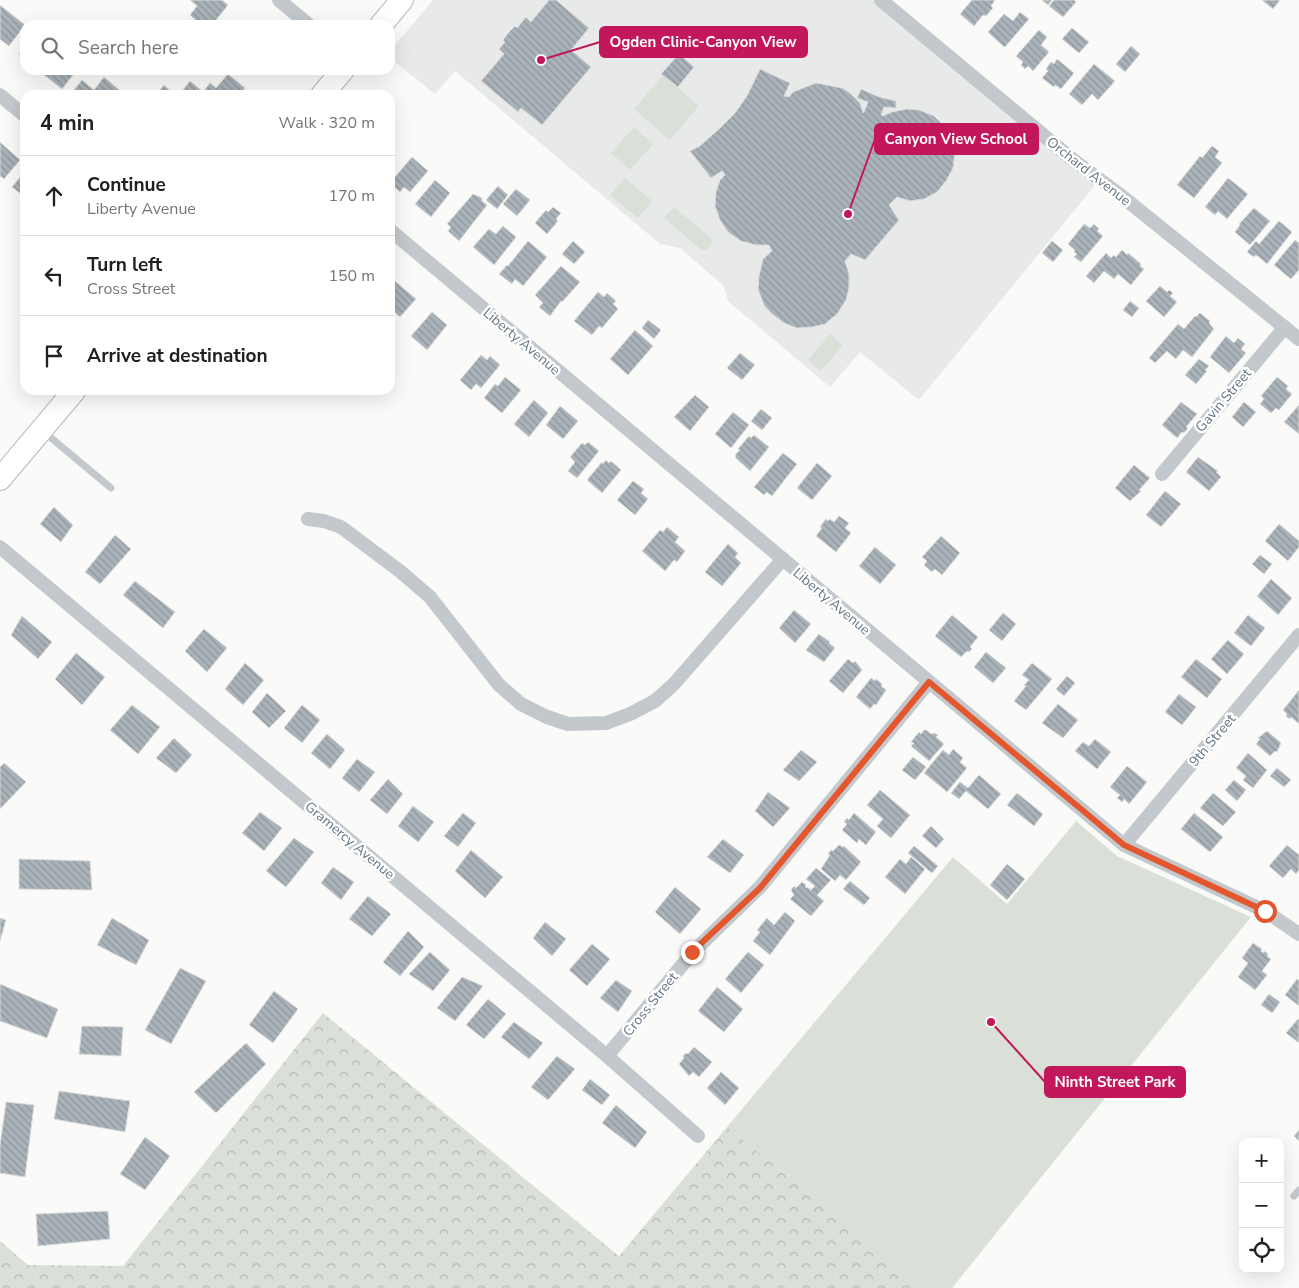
<!DOCTYPE html>
<html lang="en">
<head>
<meta charset="utf-8">
<style>
	:root { --surface:#fff; --page:#f2f2f2; --text:#202124; --muted:#757577; --line:#e0e0e0 }
	body { margin:0; font-family:"Nunito Sans",sans-serif; background:var(--page); color:var(--text) }
	.controls { position:absolute; right:15px; bottom:15px; display:grid; overflow:hidden; border-radius:10px; box-shadow:0 5px 20px #0002 }
	.controls button { width:45px; height:45px; display:grid; place-items:center; padding:0; border:0; border-bottom:1px solid var(--line); background:var(--surface); color:var(--text); font:25px sans-serif }
	.stop { position:absolute; width:15px; height:15px; margin:-11px; border:4px solid #e4572e; border-radius:50%; background:#fff }
	.stop.end { background:#e4572e; border-color:#fff; box-shadow:0 1px 5px #0008 }
	.list { margin:0; padding:0; list-style:none }
	h2 { display:flex; justify-content:space-between; align-items:center; height:65px; margin:0; padding:0 20px; font-size:21px }
	h2 small { font-size:16px; font-weight:400; color:var(--muted) }
	.list li { display:grid; grid-template-columns:32px 1fr auto; gap:15px; align-items:center; box-sizing:border-box; height:80px; padding:0 20px; border-top:1px solid var(--line) }
	.list b { display:block; font-size:19px; white-space:nowrap }
	.list p { margin:0; font-size:16px; white-space:nowrap; color:var(--muted) }
	.list em { font-size:16px; font-style:normal; color:var(--muted) }
	.icon { flex:none; width:28px; height:28px; fill:none; stroke:currentColor; stroke-width:2; stroke-linecap:round; stroke-linejoin:round }
	.map { position:relative; flex:none; width:1299px; height:1288px; overflow:hidden }
	.search { position:absolute; background:var(--surface); box-shadow:0 5px 20px #0002; left:20px; top:20px; width:375px; height:55px; display:flex; align-items:center; gap:12px; box-sizing:border-box; padding:0 18px; border-radius:15px; color:var(--muted); font-size:19px }
	.panel { position:absolute; background:var(--surface); box-shadow:0 5px 20px #0002; left:20px; top:90px; width:375px; height:305px; border-radius:15px }
	.map>svg:first-child { display:block }
	.built { fill:#e8e9e9 }
	.forest { fill:url(#forest-crowns) }
	.green { fill:#dadfd7 }
	.building { fill:url(#building-back-hatch); stroke:#dcdcda }
	.lines { fill:none; stroke-linecap:round; stroke-linejoin:round }
	.primary-casing { stroke:#b5babe; stroke-width:24 }
	.lane { stroke:#c3c8cc; stroke-width:7 }
	.street { stroke:#c3c8cc; stroke-width:14 }
	.primary { stroke:#fff; stroke-width:22 }
	.route { stroke:#e4572e; stroke-width:6 }
	.labels { text-anchor:middle; stroke-width:5; stroke-linejoin:round; paint-order:stroke }
	.street-label { font-size:14px; fill:#657683; stroke:#fff }
	.leader { fill:none; stroke:#c2185b; stroke-width:2 }
	.callout-dot { fill:#c2185b; stroke:#fff; stroke-width:2 }
	.callout { fill:#c2185b; stroke:#c2185b; stroke-width:2 }
	.callout-label { font-size:15px; text-anchor:middle; font-weight:bold; fill:#fff }
</style>
</head>
<body>
<div class="map">
<svg width="1299" height="1288" viewBox="0 0 1299 1288">
	<defs>
		<pattern id="forest-crowns" width="20" height="18" patternUnits="userSpaceOnUse" patternTransform="scale(1.25)"><rect width="20" height="18" fill="#dadfd7"/><path d="M2 6a3 3 0 1 1 6 0M12 15a3 3 0 1 1 6 0" fill="none" stroke="#b4b9b4"/></pattern>
		<pattern id="building-back-hatch" width="6" height="6" patternUnits="userSpaceOnUse" patternTransform="scale(1.25)"><rect width="6" height="6" fill="#aab3b9"/><path d="M-1 5l2 2M0 0l6 6M5-1l2 2" fill="none" stroke="#8e969c"/></pattern>
	</defs>
	<rect width="100%" height="100%" fill="#fafaf8"/>
	<path class="built" d="M433,0h440l223,184 -177,216 -59,-48 -30,35 -102,-86 -4,-15 -44,-38 -20,-4 -205,-173 -20,23 -45,-36v-7z"/>
	<path class="forest" d="M323,1013l296,243 108,-129 199,161h-926v-47l28,24 95,1z"/>
	<path class="green" d="M663,75l36,31 -29,34 -36,-31z
		M634,127l19,17 -23,26 -19,-17z
		M625,178l27,23 -14,17 -28,-23z
		M674,207l38,32 1,3 -7,8h-4l-38,-32z
		M830,334l13,11 -22,26 -13,-11z
		M1076,821l41,35 134,61 -299,371h-26l-199,-161 226,-270 54,47z"/>
	<path class="building" d="M190,0h32l6,5 -16,20h-11l-11,-10 7,-9z
		M549,0h7l33,28 -18,22 20,17 -49,58 -21,-17 -3,4 -37,-31 23,-27 -5,-5 6,-7 -2,-2 6,-8 6,-6 2,2 9,-11 5,5z
		M972,0h23l-4,6 2,2 -7,8 -3,-1 -9,11 -14,-12z
		M1042,0h10l-4,5z
		M1054,0h20l2,2 -13,15 -14,-11z
		M1262,0h18l-7,9z
		M0,5l25,20 -16,21 -9,-7z
		M1020,12l9,7 -24,28 -2,-1 -15,-14 16,-18 9,7z
		M1072,28l17,14 -10,11 -17,-14z
		M1039,30l8,7 -6,8 8,7 -16,19 -5,-5 -3,3 -4,-4 2,-3 -7,-6z
		M25,46v13l-6,-5z
		M1131,46l9,8 -15,18 -9,-8z
		M679,54l15,13 -16,20 -17,-13z
		M1057,59l17,14 -13,16 -6,-4 -1,2 -12,-9 6,-7 -2,-2 5,-7 3,2z
		M1094,64l21,17 -17,19 -6,-6 -10,11 -13,-11z
		M760,69l30,14 -6,13 5,1 4,-5 23,-9 26,5 8,5 10,10 3,10 1,-1 4,-10 -11,-4 4,-9 18,8 17,4v7l-12,-1 -3,8 2,1 9,-4 15,-3 12,1 15,6 11,11 8,13 2,12 -2,16 -7,13 -9,11 -13,7 -14,2 -13,-4 -8,8 10,15 -34,40 -14,-6 -6,7 4,13v14l-3,12 -9,14 -12,10 -13,3 -15,1 -13,-5 -13,-10 -7,-8 -6,-16 1,-13 4,-17 9,-8 -3,-6h-13l-15,-4 -13,-9 -8,-12 -5,-14 1,-14 4,-12 5,-5 -3,-4 -11,7 -21,-27 10,-5 19,-17 16,-16 12,-17z
		M38,70h39l-15,19z
		M228,74l17,14 -5,7h-61l11,-14 13,11 7,-9 6,5z
		M104,77l21,18h-55l12,-15 12,10z
		M164,85l11,10h-19z
		M0,142l20,18 -16,19 -4,-3z
		M1212,146l7,5 -4,6 7,6 -28,35 -17,-13 23,-29 2,2z
		M412,157l16,14 -18,21 -6,-5 -4,5 -10,-9z
		M25,171v26l-13,-10z
		M1228,178l20,16 -21,25 -9,-8 -3,4 -10,-8z
		M435,180l15,13 -19,24 -16,-13z
		M498,186l10,9 -11,14 -11,-9z
		M516,189l14,11 -13,16 -14,-12z
		M473,194l9,4v3l5,4 -28,36 -11,-10 3,-4 -4,-3z
		M553,207l8,6 -5,6 2,2 -11,13 -12,-11 11,-13 2,2z
		M1254,208l16,13 -20,24 -15,-13 5,-7 -1,-1z
		M1279,221l13,11 -25,32 -8,-7 -4,-2 -1,2 -7,-5 9,-11 3,3z
		M1084,224l6,4 4,-4 5,5 -2,2 6,5 -22,26 -7,-5 3,-3 -3,-2 1,-2 -7,-6z
		M503,226l13,11 -22,28 -21,-18 16,-18 7,5z
		M1295,240l4,3v27l-8,9 -17,-14z
		M528,241l19,16 -24,29 -8,-7 -3,5 -13,-10 8,-9 1,1z
		M573,241l12,11 -11,12 -12,-10z
		M1052,241l11,9 -10,12 -11,-9z
		M1122,250l5,5 1,-2 13,11 -1,2 4,3 -13,16 -13,-11 -4,5 -10,-8 -10,12 -8,-7 20,-23 5,5 3,-3 2,2z
		M561,266l19,16 -18,20 -1,-1 -11,15 -11,-9 4,-4 -8,-8z
		M390,277l26,22 -16,18 -10,-9z
		M1160,286l7,6 2,-2 4,3 -3,3 7,6 -13,15 -18,-16z
		M598,292l6,5 3,-4 9,8 -3,3 5,5 -16,19 -3,-2 -7,9 -18,-14z
		M1130,301l9,7 -7,9 -9,-7z
		M432,312l15,13 -20,25 -16,-14z
		M1200,313l10,8 -1,2 5,6 -22,28 -9,-7 -7,9 -9,-8 -12,12 -6,-5 29,-34 6,5 11,-13 1,1z
		M648,320l13,10 -7,9 -12,-11z
		M635,330l18,16 -25,29 -18,-16z
		M1226,336l8,7 4,-5 7,6 -4,5 5,4 -17,20 -19,-16z
		M740,353l15,12 -13,15 -15,-12z
		M481,355l6,5 3,-4 10,9 -19,23 -5,-4 -5,6 -11,-10z
		M1199,359l10,7 -4,4 2,1 -11,13 -11,-9z
		M505,377l16,13 -19,23 -18,-15 11,-14 3,2z
		M1277,377l11,9 -2,3 6,5 -13,16 -3,-2 -5,5 -11,-9 4,-5 -3,-3z
		M695,395l14,12 -19,24 -16,-14z
		M534,400l14,13 -19,24 -15,-13z
		M1181,402l16,12 -11,13 2,1 -4,5 -2,-1 -5,6 -15,-13z
		M1244,402l12,10 -13,15 -11,-10z
		M1299,405v29l-15,-12z
		M560,406l18,15 -15,18 -17,-14z
		M761,409l11,9 -10,12 -11,-9z
		M733,412l16,13 -18,23 -16,-14z
		M754,435l15,12 -19,24 -15,-14 1,-1 -1,-1 5,-5 -2,-1 11,-13 2,2z
		M588,442l11,9 -22,27 -9,-7 7,-9 -5,-5 12,-14 3,2z
		M783,453l14,11 -25,32 -5,-4 -3,3 -10,-8z
		M1198,457l20,14 -2,1 5,5 -12,14 -23,-19z
		M606,460l3,3 2,-2 10,9 -19,23 -15,-13 15,-18 1,2z
		M817,463l15,13 -20,24 -15,-12z
		M1134,465l16,13 -11,12 2,1 -11,10 -15,-13z
		M633,481l11,8 -3,4 7,6 -13,16 -18,-15z
		M1165,491l16,13 -20,23 -15,-12z
		M54,507l19,18 -12,17 -21,-18z
		M839,516l10,7 -4,5 6,5 -15,19 -20,-16 6,-8 -2,-1 6,-8 2,2 2,-2 4,3z
		M1279,524l20,17v6l-11,14 -23,-20z
		M667,527l12,10 -4,5 10,9 -8,11 -3,-2 -9,11 -23,-20 18,-21 3,2z
		M115,535l16,14 -31,35 -15,-12z
		M941,536l19,17 -18,22 -7,-6 -3,3 -8,-7 3,-4 -5,-4z
		M728,544l10,9 -3,4 6,6 -19,23 -17,-14z
		M875,547l21,18 -16,19 -21,-18z
		M1260,555l12,9 -8,10 -12,-10z
		M1271,579l21,19 -14,17 -21,-19z
		M135,581l40,31 -12,16 -40,-33z
		M794,610l17,14 -16,19 -16,-15z
		M1003,613l13,11 -14,17 -13,-11z
		M952,615l26,22 -8,10 2,2 -3,3 -2,-1 -6,6 -26,-21z
		M1248,615l17,13 -14,18 -17,-13z
		M22,616l30,26 -14,17 -27,-24z
		M204,629l23,19 -20,24 -22,-21z
		M819,634l11,8 -1,1 6,5 -11,14 -18,-12z
		M1228,640l16,14 -17,20 -16,-15z
		M986,652l20,16 -13,15 -19,-16z
		M76,653l29,24 -23,28 -27,-26z
		M848,659l5,4 2,-2 7,9 -19,23 -14,-12z
		M1196,659l26,20 -15,19 -26,-21z
		M245,663l19,17 -21,25 -18,-16z
		M1032,663l20,16 -26,31 -12,-9 12,-15 -2,-1 5,-5 -7,-5z
		M1067,676l8,7 -11,13 -8,-7z
		M871,678l4,3 1,-2 6,5 -1,2 5,4 -10,15 -2,-1 -4,5 -14,-12z
		M1299,690v34l-8,-7 -1,2 -4,-3 1,-2 -4,-4z
		M267,693l19,18 -17,17 -17,-16z
		M1179,694l17,13 -14,18 -17,-13z
		M1058,704l20,16 -15,18 -21,-15z
		M132,705l28,22 -22,27 -28,-24z
		M302,705l18,15 -18,23 -18,-15z
		M924,730h2l5,4 3,-1 4,2 -2,2 8,7 -15,17 -18,-15 3,-3 -3,-1 8,-10 2,2z
		M1267,731l14,12 -4,9 -2,-1 -5,5 -14,-12 4,-5 -2,-1z
		M327,734l18,16 -15,19 -19,-16z
		M174,738l18,17 -16,18 -20,-15z
		M1095,739l16,13 -14,17 -22,-18 8,-9 6,4z
		M953,749l10,9 -3,4 7,6 -20,24 -23,-19 19,-23 6,5z
		M801,750l16,12 -18,19 -16,-11z
		M1248,753l19,17 -14,18 -10,-8 3,-4 -10,-8z
		M913,757l13,10 -11,13 -13,-10z
		M357,759l18,13 -16,20 -17,-14z
		M4,763l22,19 -26,27v-42z
		M1127,766l20,16 -18,22 -5,-5 -2,3 -5,-4 3,-3 -10,-8z
		M1277,768l14,12 -7,7 -14,-11z
		M979,775l22,19 -13,15 -22,-18 -7,8 -8,-6 9,-11 8,6z
		M388,779l15,15 -16,20 -17,-14z
		M1234,780l12,10 -9,11 -12,-11z
		M880,790l30,25 -19,23 -14,-12 6,-7 -16,-14z
		M768,792l22,16 -17,19 -18,-16z
		M1017,793l26,21 -9,12 -27,-21z
		M1213,793l23,19 -13,14 -23,-18z
		M413,806l21,16 -16,20 -20,-16z
		M260,812l22,16 -18,23 -22,-18z
		M463,813l13,10 -18,24 -14,-11z
		M854,813l22,19 -10,13 -7,-6 -2,4 -15,-13 5,-6 -3,-2 3,-4 2,2z
		M1194,813l29,24 -13,15 -29,-23z
		M931,826l13,13 -8,9 -14,-12z
		M294,838l20,14 -28,35 -20,-16z
		M723,839l21,16 -14,18 -23,-16z
		M839,845l4,2 1,-1 17,16 -15,18 -6,-5 -5,6 -14,-12 9,-14 -2,-1 3,-4 2,1z
		M1287,845l12,10v15l-3,4 -5,-5 -8,9 -14,-12z
		M914,846l24,20 -6,7 -24,-20z
		M471,850l32,27 -18,21 -30,-27z
		M911,857l14,12 -20,25 -20,-17 15,-18 6,5z
		M19,859l71,2 2,29 -73,-1z
		M1007,864l18,15 -18,21 -17,-15z
		M333,867l21,15 -13,18 -20,-17z
		M816,868l15,12 -14,15 7,6 -13,15 -21,-17 4,-4 -3,-5 3,-4 2,2 6,-6 4,3 -1,2 6,2 -1,2 5,-5 -9,-7z
		M850,881l20,17 -6,7 -21,-16z
		M675,887l26,22 -21,25 -25,-22z
		M368,896l23,18 -19,22 -23,-17z
		M785,912l10,9 -25,34 -17,-14 7,-9 -3,-2 10,-12 7,7z
		M0,918l6,2 -6,21z
		M112,918l37,22 -13,25 -39,-20z
		M545,922l21,17 -14,17 -19,-18z
		M408,931l16,16 -24,29 -17,-14z
		M1253,943l9,6 -1,2 2,2 1,-2 4,3 -1,2 4,3 -9,12 5,4 -12,15 -17,-13 10,-14 -6,-5z
		M592,944l18,15 -23,27 -18,-16z
		M430,952l20,18 -17,21 -24,-17z
		M748,952l16,13 -23,28 -16,-14z
		M180,968l26,13 -35,63 -26,-14z
		M462,977l21,9 -28,35 -18,-13z
		M1297,979l2,1v26l-14,-11z
		M616,980l16,11 -14,21 -18,-14z
		M0,984l58,25 -11,29 -47,-17z
		M717,987l26,22 -19,23 -26,-21z
		M274,991l24,18 -25,34 -24,-18z
		M1269,994l11,8 -8,11 -11,-8z
		M488,999l18,15 -22,25 -18,-14z
		M1298,1019l1,1v23l-13,-10z
		M514,1022l29,21 -14,16 -28,-22z
		M82,1026l41,1 -2,29 -42,-2z
		M246,1043l20,21 -50,49 -22,-21z
		M694,1047l18,15 -13,15 -6,-5 -4,4 -10,-12 5,-6 -1,-2 3,-3 2,1z
		M557,1056l18,13 -27,31 -17,-13z
		M721,1072l18,16 -14,17 -18,-17z
		M590,1079l20,16 -8,10 -20,-15z
		M59,1091l71,10 -5,31 -71,-13z
		M6,1102l28,3 -9,72 -25,-4v-28z
		M616,1105l31,27 -12,16 -33,-25z
		M1299,1130v11l-5,-5z
		M145,1137l25,19 -25,34 -25,-16z
		M108,1211l2,28 -72,7 -2,-32z"/>
	<g class="lines">
		<g class="primary-casing">
			<path id="primary" d="M381,25l21,-25
				M322,95l21,-25
				M0,479l75,-89"/>
		</g>
		<path class="lane" d="M44,432l67,56
			M1294,1196l5,-6"/>
		<path class="street" d="M279,0l30,25
			M881,0l191,159 47,35 180,145
			M0,95l25,21
			M390,230l734,615 141,66 34,23
			M1162,474l123,-147
			M308,519l16,2 17,6 60,45 29,25 69,88 22,19 26,13 21,7 38,-1 24,-9 25,-13 18,-16 110,-126
			M0,547l607,509 91,80
			M1124,845l175,-210
			M607,1056l86,-104 67,-65 169,-205"/>
		<use href="#primary" class="primary"/>
	</g>
	<g class="lines">
		<path class="route" d="M692,952l68,-64 169,-206 195,163 141,66"/>
	</g>
	<g class="labels">
		<g class="street-label">
			<text transform="translate(1089 171) rotate(38)" y="5">Orchard Avenue</text>
			<text transform="translate(522 341) rotate(40)" y="5">Liberty Avenue</text>
			<text transform="translate(1223 400) rotate(-50)" y="5">Gavin Street</text>
			<text transform="translate(832 601) rotate(40)" y="5">Liberty Avenue</text>
			<text transform="translate(1212 740) rotate(-50)" y="5">9th Street</text>
			<text transform="translate(350 840) rotate(40)" y="5">Gramercy Avenue</text>
			<text transform="translate(650 1004) rotate(-51)" y="5">Cross Street</text>
		</g>
	</g>
	<path class="leader" d="M541 60L600 42M848 214L875 139M991 1022L1045 1082"/>
	<g class="callout-dot">
		<circle cx="541" cy="60" r="5"/>
		<circle cx="848" cy="214" r="5"/>
		<circle cx="991" cy="1022" r="5"/>
	</g>
	<g class="callout">
		<rect x="600" y="27" width="207" height="30" rx="5"/>
		<rect x="875" y="124" width="163" height="30" rx="5"/>
		<rect x="1045" y="1067" width="140" height="30" rx="5"/>
	</g>
	<g class="callout-label">
		<text x="703" y="47">Ogden Clinic-Canyon View</text>
		<text x="956" y="144">Canyon View School</text>
		<text x="1115" y="1087">Ninth Street Park</text>
	</g>
</svg>
<div class="controls">
<button>+</button>
<button>−</button>
<button><svg class="icon" aria-label="locate" viewBox="0 0 24 24"><circle cx="12" cy="12" r="6"/><path d="M12 2v4M12 18v4M2 12h4M18 12h4"/></svg></button>
</div>
<div class="stop" style="left:1265px;top:911px"></div>
<div class="stop end" style="left:692px;top:952px"></div>
<div class="search"><svg class="icon" aria-label="search" viewBox="0 0 24 24"><circle cx="10" cy="10" r="6"/><path d="M15 15l6 6"/></svg>Search here</div>
<section class="panel">
<h2>4 min<small>Walk · 320 m</small></h2>
<ul class="list">
<li><svg class="icon" aria-label="ahead" viewBox="0 0 24 24"><path d="M12 20V5M6 11l6-6 6 6"/></svg><div><b>Continue</b><p>Liberty Avenue</p></div><em>170 m</em></li>
<li><svg class="icon" aria-label="left" viewBox="0 0 24 24"><path d="M17 20v-9H6M10 6l-5 5 5 5"/></svg><div><b>Turn left</b><p>Cross Street</p></div><em>150 m</em></li>
<li><svg class="icon" aria-label="arrive" viewBox="0 0 24 24"><path d="M6 21V4h12l-3 4 3 4H6"/></svg><div><b>Arrive at destination</b></div></li>
</ul>
</section>
</div>
</body>
</html>
